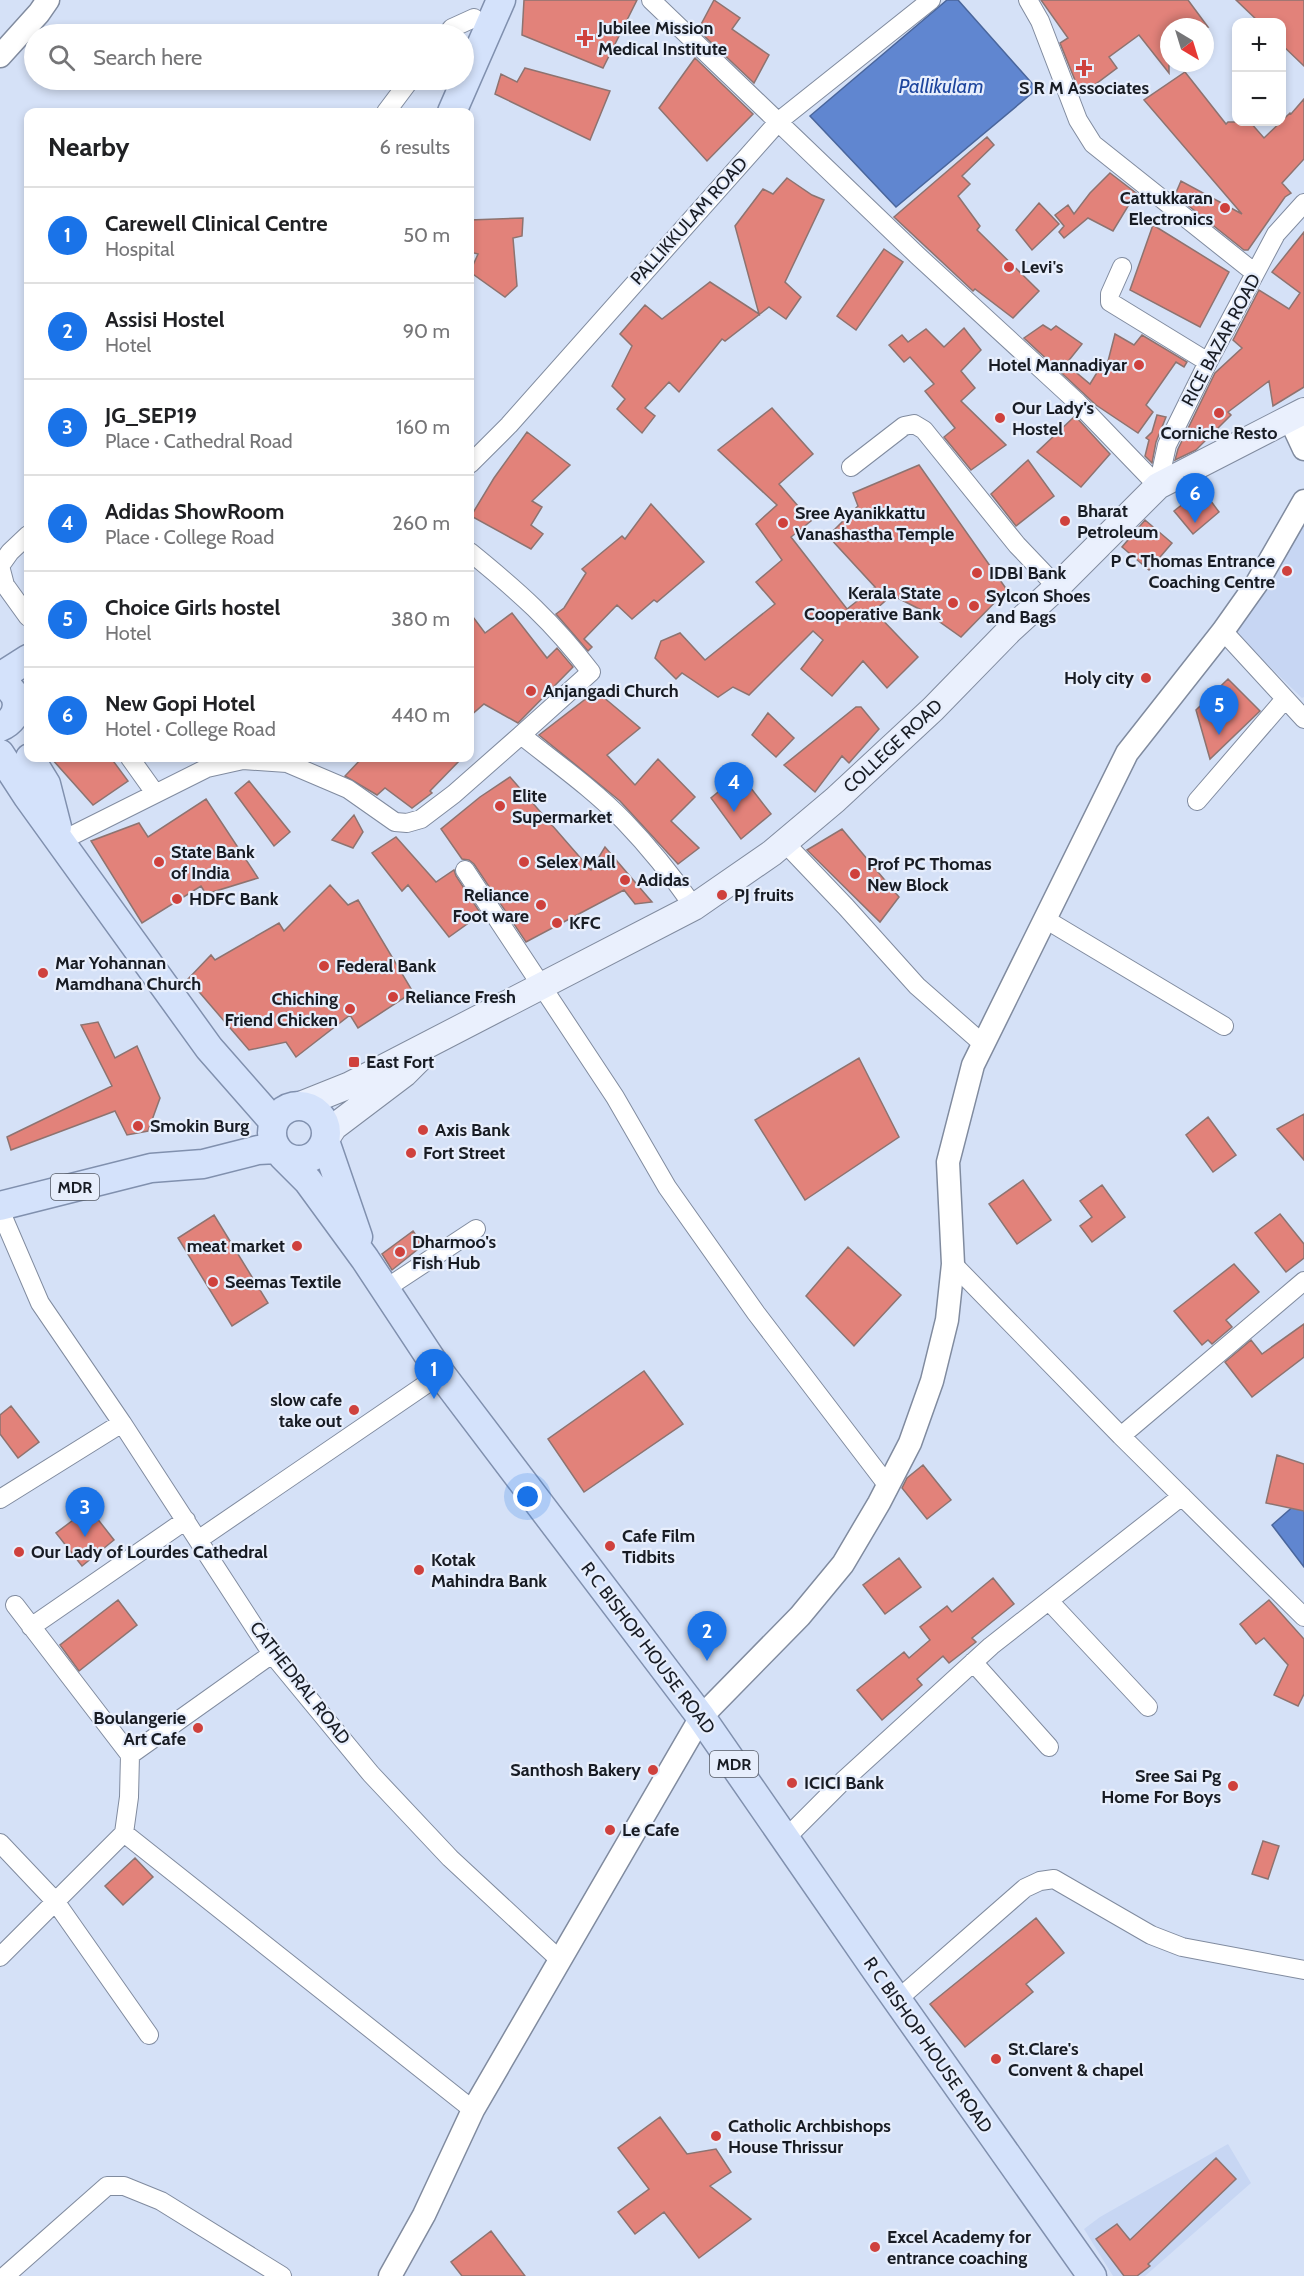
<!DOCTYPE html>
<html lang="en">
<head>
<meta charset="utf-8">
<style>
	:root { --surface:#fff; --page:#f6f6f6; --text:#202124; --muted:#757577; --line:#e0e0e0; --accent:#1a73e8 }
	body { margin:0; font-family:Cabin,sans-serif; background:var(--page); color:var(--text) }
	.controls { position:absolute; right:18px; top:18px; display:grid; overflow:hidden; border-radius:12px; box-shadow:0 3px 9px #0003 }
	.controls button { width:54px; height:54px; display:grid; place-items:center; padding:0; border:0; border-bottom:2px solid var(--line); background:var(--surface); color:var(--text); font:30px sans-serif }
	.compass { position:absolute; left:1160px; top:18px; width:54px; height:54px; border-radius:50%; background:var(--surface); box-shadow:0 3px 9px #0003; rotate:142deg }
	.you { position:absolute; left:528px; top:1497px; width:21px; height:21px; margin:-15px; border:4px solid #fff; border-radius:50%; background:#1a73e8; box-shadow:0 0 0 9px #1a73e833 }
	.badge { display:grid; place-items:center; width:39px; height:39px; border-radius:50%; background:var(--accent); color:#fff; font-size:20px; font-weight:700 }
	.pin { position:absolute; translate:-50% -50px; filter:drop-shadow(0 2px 3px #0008) }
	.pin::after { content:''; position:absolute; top:32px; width:21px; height:18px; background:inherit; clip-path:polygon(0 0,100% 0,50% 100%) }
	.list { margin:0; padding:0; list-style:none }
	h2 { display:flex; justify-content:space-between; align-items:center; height:78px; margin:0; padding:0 24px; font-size:26px }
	h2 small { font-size:20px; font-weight:400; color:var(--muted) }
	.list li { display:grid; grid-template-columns:39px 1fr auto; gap:18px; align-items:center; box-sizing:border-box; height:96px; padding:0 24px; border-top:2px solid var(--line) }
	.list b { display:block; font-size:22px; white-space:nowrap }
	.list p { margin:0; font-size:20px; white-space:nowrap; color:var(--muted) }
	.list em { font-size:20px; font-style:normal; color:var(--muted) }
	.icon { flex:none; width:33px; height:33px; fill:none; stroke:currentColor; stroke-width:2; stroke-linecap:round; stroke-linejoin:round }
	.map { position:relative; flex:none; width:1304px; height:2276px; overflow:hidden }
	.search { position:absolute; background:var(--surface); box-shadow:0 3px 9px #0003; left:24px; top:24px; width:450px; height:66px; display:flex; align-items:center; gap:15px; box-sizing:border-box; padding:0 21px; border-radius:33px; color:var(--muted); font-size:22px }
	.panel { position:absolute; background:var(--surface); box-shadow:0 3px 9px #0003; left:24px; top:108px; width:450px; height:654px; border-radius:12px }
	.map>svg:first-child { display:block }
	.built { fill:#c7d6f3 }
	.water { fill:#6086d0; stroke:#4a669c; stroke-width:1.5 }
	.building { fill:#e2827a; stroke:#8d7370; stroke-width:1.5 }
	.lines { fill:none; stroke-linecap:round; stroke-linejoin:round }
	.minor-casing { stroke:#808b9f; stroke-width:20 }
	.tertiary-casing { stroke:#808b9f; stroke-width:25 }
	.secondary-casing { stroke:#808b9f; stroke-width:28 }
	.primary-casing { stroke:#8090ae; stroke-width:31 }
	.minor { stroke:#fff; stroke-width:18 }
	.tertiary { stroke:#fff; stroke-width:22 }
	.secondary { stroke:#eaf0fd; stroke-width:26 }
	.primary { stroke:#d4e2fb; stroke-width:28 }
	.poi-dot { fill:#cf413d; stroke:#e7eefc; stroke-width:2 }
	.labels { text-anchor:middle; stroke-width:4.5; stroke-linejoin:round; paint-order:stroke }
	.shield { fill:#e7eefc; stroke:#565b65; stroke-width:1.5 }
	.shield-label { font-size:16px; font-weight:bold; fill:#181c24 }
	.poi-label { font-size:18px; font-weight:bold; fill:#181c24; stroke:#e7eefc; text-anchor:start }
	.street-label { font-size:18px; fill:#181c24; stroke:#e7eefc }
	.water-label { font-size:20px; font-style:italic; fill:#1d459d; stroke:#e7eefc }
</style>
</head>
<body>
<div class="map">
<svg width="1304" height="2276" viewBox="0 0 1304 2276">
	<rect width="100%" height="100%" fill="#d5e1f7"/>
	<path class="built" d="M1304,511v186l-2,1 -68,-66z
		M1228,2144l23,39 -106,93h-32l-29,-47 16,-12z"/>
	<path class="water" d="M947,0h11l79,89 -141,118 -86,-91z
		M1304,1497v70l-32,-42z"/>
	<path class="building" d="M524,0h113l-34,68 -81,-33z
		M714,0l26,18 -8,11 37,26 -15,28 -56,-53z
		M1041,0h147l20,27h-39v46l-30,-38 -30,22 8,11 -36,27 -21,-52 8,-5z
		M1236,0h68v66l-23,-22v-22h-22z
		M695,58l58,56 -46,47 -48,-53z
		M525,68l85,23 -20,49 -95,-46 6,-20 16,8z
		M1185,72l41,52 2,-2h22l14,16 26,-25 1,1 13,-15v60l-22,24 9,10 -6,4 -37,53h-4l-69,-55 6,-14 61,33 -98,-114z
		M987,137l7,8 -32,31 8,8 -12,12 22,30 -3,4 62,61 -26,27 -38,-29 -2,2 -79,-74z
		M1110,173l26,20 -23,38 -25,-13 -24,20 -5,-6 5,-6 -9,-11 13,-10 6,9 16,-21z
		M787,178l25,17 12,5 -39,82 16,15 -15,22 -17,-12 -44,34 -3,-2 -43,53 -10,-10 -24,26 10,8 -13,17 -25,-24 8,-10 -13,-13 20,-40 -12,-12 25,-29 17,14 48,-37 49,32 -24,-88 28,-37 10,5z
		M1039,203l20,21 -27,26 -16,-20z
		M523,218l-1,18 -9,2 4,48 -12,11 -35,-25 8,-18 -8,-2v-32z
		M1153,225l76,47 -29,55 -70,-37z
		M1304,232v155l-31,19 -4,-25 -41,31 3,3 -35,35 -21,10 3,-11 37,-76 27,-25 -9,-8 26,-50 30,19 11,-16 -28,-21z
		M884,249l19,13 -47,68 -19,-14z
		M1043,325l8,5 5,-4 26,18 -16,20 24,20 11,-18 5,3 9,-35 19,11 8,-10 45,27 -3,5 -8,-5 -30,43 7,7 -15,21 -42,-28 -72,-67z
		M964,328l17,22 -20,21 14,17 -14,13 45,44 -35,25 -27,-33 11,-9 -30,-37 9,-7 -24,-27 -6,5 -15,-17 13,-10 6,7 18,-13 18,18z
		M772,408l41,46 -34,30 32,37 -20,16 56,72 28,-22 -47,-51 30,-30 -5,-13 66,-28 88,125 -46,47 -34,-24 -35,-18 -18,16 44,46 -31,31 -24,-27 -31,35 -31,-27 22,-29 -10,-9 -64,64 -16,-8 -15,10 -36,-24 -6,6 -21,-21 6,-17 19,-8 25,27 70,-56 -19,-22 26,-22 -26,-36 21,-19 -59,-55z
		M1157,415l9,2 -10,25 -4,21 -7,-7 4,-16 -3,-2 6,-6z
		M1075,416l35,38 -29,33 -44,-35z
		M527,432l43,33 -38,36 10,6 -11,18 12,9 -12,15 -60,-33 23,-38z
		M1028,460l26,36 -38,30 -25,-32z
		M1202,489l17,23 -26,22 -19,-23z
		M651,504l53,58 -47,40 -3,-2 -22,19 -15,-14 -33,34 8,8 -4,4 -32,-37 8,-6 22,-35 -4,-4 40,-33 3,3z
		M1145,520l27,23 -23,27 -27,-23z
		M470,613l15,20 27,-20 35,45 10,-10 16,19 -55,56 -34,-19 -14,12z
		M1228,679l32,32 -50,48 -14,-49z
		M596,691l44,37 -33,27 28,30 23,-26 37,38 -24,24 28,27 -21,16 -58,-63 -81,-66z
		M856,707h5l18,22 -30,34 -7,-7 -27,36 -31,-27z
		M768,713l26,25 -18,19 -24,-22z
		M51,758h60l17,23 -35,24z
		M362,758h100l-32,33 2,2 -20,15 -27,-20 -8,7 -32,-19z
		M740,774l31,40 -30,25 -30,-41z
		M510,777l81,93 14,-23 47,55 -17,2 -11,-14 -98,52 -52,-78 -5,-4 -7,-1 -21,-30 39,-32z
		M249,781l41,51 -16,14 -39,-53z
		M206,799l52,79 -52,16 -5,-8 -59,37 -51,-82 48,-18 9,14z
		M354,815l9,17 -10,16 -21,-8z
		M842,829l57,68 -19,25 -73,-72z
		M396,837l40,45 18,-12 2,6 25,38 -32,23 -41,-52 -6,6 -30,-38z
		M330,885l18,20 10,-5 55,92 -55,36 -8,-13 -54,42 -10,-15 -37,8 -61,-71 23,-24 4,5 64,-37 5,8z
		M98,1022l17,36 22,-12 23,52 -12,33 -21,4 -12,-24 -104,39 -4,-13 105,-51 -31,-61z
		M859,1058l40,79 -94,63 -50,-80z
		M1304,1114v46l-27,-31z
		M1208,1117l28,38 -23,17 -27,-37z
		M1023,1180l28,40 -34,24 -28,-40z
		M1102,1185l23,32 -33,25 -12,-16 12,-9 -12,-16z
		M1280,1214l24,30v14l-18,14 -31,-39z
		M214,1215l54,88 -36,23 -54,-88z
		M413,1231l10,14 -31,25 -10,-16z
		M848,1247l53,48 -47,51 -48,-50z
		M1234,1264l25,28 -33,28 6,7 -20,17 -4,-4 -6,5 -28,-34z
		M1304,1324v33l-52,40 -27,-35 26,-22 11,14z
		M644,1371l39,53 -99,68 -36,-53z
		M11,1406l28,36 -21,16 -18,-24v-19z
		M1277,1455l27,9v47l-38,-8z
		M923,1465l28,35 -24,19 -25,-31 5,-10z
		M89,1508l25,32 -32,26 -26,-33z
		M899,1558l22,29 -36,27 -22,-29z
		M993,1578l21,26 -42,34 4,4 -27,21 -6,-7 -26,23 5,6 -40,35 -25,-30 47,-38 5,6 21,-18 -10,-13 27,-21 5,6z
		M118,1600l19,25 -58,46 -19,-26z
		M1269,1600l35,39v55l-6,12 -24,-11 14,-30 -24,-27 -8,6 -16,-20z
		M1263,1841l16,5 -11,33 -16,-5z
		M135,1858l18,19 -30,28 -18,-19z
		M1036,1918l28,35 -38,31 7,8 -68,55 -35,-43z
		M660,2117l27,37 29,-5 15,23 -21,14 41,33 -52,39 -35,-46 -29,22 -17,-22 31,-23 -31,-41z
		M1216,2158l20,21 -88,85 2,2 -13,10h-13l-28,-37 21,-15 13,16z
		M491,2231l34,45h-63l-11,-14z"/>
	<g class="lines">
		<g class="minor-casing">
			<path id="minor" d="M651,0l267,256 159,146 81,84
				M1028,0l12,21 38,99 15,24 162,129
				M447,34l5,-6 22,-10
				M386,112l24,-32
				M1122,267l-12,27v8l98,60
				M470,464l39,-39 270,-304 152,-121
				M851,467l53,-41 10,-2 10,6 93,115 40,42
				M1158,486l9,-41 41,-83 68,-128 28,-31
				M28,535l-18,17 -10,14 5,19 23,32
				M470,552c48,39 83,70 121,120l-70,63
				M1223,631l81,88
				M130,758l25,35
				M243,760l44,3 61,26 47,33 12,1 14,-4 33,-25 67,-59c35,28 72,54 103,86 26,27 49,56 70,86
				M1197,801l88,-102
				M61,841l146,-73 36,-8 1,-2
				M784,842l62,65 71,79 66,58
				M465,870l150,227 52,90 89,126 132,173
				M1045,919l179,107
				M0,1210l40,93 82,120 150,231 99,120 79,84 111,103
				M953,1264l168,172 183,-155
				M385,1289l91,-60
				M1121,1436l183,181
				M0,1499l122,-76
				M198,1540l243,-166
				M1049,1601l99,106
				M31,1627l155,-107
				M973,1662l76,85
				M130,1755l142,-101
				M124,1833l349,277
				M785,1839l58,-58 148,-135 191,-150
				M0,1843l55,58 94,134
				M0,1957l124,-124 5,-36 1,-42 -115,-150
				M897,2000l128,-112 15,-7 14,-2 97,56 31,12 122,23
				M5,2276l102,-90h17l37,15 121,75"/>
		</g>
		<g class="tertiary-casing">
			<path id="tertiary" d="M0,56l39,-43 9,-13
				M1290,419l14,30
				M390,2276l34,-61 49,-105 228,-393 99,-101 43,-52 36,-61 31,-60 22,-62 15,-61 6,-56 -5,-102 25,-97 154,-312 96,-122 34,-48 47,-82"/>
		</g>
		<g class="secondary-casing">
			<path id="secondary" d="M300,1105l50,-20 344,-178 78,-54 63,-53 98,-91 76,-78 48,-44 101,-101 146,-75
				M326,1139l8,-12 70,-53 16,-16"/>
		</g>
		<g class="primary-casing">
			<path id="primary" d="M452,112l49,-112
				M0,677l28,-18
				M0,683c23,9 22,35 0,44
				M0,754l28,43 181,251 65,74
				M30,758l16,26 11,43
				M272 1133a27 27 0 1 1 54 0a27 27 0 1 1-54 0Z
				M325,1141l33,96
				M283,1156l25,25 57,78 76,115 260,343 175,253 216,306
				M0,1206l151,-38 52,-4 55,-14 19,-1"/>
		</g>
		<use href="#minor" class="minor"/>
		<use href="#tertiary" class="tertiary"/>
		<use href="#secondary" class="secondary"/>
		<use href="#primary" class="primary"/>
	</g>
	<g class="poi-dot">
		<path d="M582 29h6v6h6v6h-6v6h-6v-6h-6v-6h6z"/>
		<path d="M1081 59h6v6h6v6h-6v6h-6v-6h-6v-6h6z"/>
		<circle cx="1225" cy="208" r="6"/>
		<circle cx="1009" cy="267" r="6"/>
		<circle cx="1139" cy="365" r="6"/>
		<circle cx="1219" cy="413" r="6"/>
		<circle cx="1000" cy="418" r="6"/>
		<circle cx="1065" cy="521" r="6"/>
		<circle cx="783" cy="523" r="6"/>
		<circle cx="1287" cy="571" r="6"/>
		<circle cx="977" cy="573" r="6"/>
		<circle cx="953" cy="603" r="6"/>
		<circle cx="974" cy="606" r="6"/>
		<circle cx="1146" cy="678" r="6"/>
		<circle cx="531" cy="691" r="6"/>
		<circle cx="500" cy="806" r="6"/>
		<circle cx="159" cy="862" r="6"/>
		<circle cx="524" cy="862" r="6"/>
		<circle cx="855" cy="874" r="6"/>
		<circle cx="625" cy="880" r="6"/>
		<circle cx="722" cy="895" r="6"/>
		<circle cx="177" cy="899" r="6"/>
		<circle cx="541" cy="905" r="6"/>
		<circle cx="557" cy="923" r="6"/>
		<circle cx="324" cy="966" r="6"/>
		<circle cx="43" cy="973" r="6"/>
		<circle cx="393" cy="997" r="6"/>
		<circle cx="350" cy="1009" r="6"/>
		<rect x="348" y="1056" width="12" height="12" rx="3"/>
		<circle cx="138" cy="1126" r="6"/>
		<circle cx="423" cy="1130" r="6"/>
		<circle cx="411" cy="1153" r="6"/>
		<circle cx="297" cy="1246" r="6"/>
		<circle cx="400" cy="1252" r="6"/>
		<circle cx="213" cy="1282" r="6"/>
		<circle cx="354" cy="1410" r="6"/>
		<circle cx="610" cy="1546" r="6"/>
		<circle cx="19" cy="1552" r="6"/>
		<circle cx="419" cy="1570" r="6"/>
		<circle cx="198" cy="1728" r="6"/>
		<circle cx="653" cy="1770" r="6"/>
		<circle cx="792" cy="1783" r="6"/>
		<circle cx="1233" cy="1786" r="6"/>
		<circle cx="610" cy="1830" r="6"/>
		<circle cx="996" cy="2059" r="6"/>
		<circle cx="716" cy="2136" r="6"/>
		<circle cx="875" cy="2247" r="6"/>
	</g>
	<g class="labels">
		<g class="shield">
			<rect x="51" y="1174" width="48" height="26" rx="4.5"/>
			<rect x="710" y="1751" width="48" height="26" rx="4.5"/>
		</g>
		<g class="shield-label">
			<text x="75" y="1193">MDR</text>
			<text x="734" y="1770">MDR</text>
		</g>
		<g class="poi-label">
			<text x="598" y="34">Jubilee Mission<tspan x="598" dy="21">Medical Institute</tspan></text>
			<text x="1084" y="94" text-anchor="middle">S R M Associates</text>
			<text x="1213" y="204" text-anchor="end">Cattukkaran<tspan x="1213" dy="21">Electronics</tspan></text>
			<text x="1021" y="273">Levi's</text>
			<text x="1127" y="371" text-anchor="end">Hotel Mannadiyar</text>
			<text x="1012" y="414">Our Lady's<tspan x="1012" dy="21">Hostel</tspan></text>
			<text x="1219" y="439" text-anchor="middle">Corniche Resto</text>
			<text x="1077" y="517">Bharat<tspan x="1077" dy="21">Petroleum</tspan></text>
			<text x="795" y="519">Sree Ayanikkattu<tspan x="795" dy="21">Vanashastha Temple</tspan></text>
			<text x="1275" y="567" text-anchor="end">P C Thomas Entrance<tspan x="1275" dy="21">Coaching Centre</tspan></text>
			<text x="989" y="579">IDBI Bank</text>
			<text x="941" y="599" text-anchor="end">Kerala State<tspan x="941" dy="21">Cooperative Bank</tspan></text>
			<text x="986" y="602">Sylcon Shoes<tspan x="986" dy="21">and Bags</tspan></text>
			<text x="1134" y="684" text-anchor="end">Holy city</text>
			<text x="543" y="697">Anjangadi Church</text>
			<text x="512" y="802">Elite<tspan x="512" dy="21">Supermarket</tspan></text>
			<text x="171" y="858">State Bank<tspan x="171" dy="21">of India</tspan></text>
			<text x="536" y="868">Selex Mall</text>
			<text x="867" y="870">Prof PC Thomas<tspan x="867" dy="21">New Block</tspan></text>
			<text x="637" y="886">Adidas</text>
			<text x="529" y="901" text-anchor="end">Reliance<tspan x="529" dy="21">Foot ware</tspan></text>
			<text x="734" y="901">PJ fruits</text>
			<text x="189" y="905">HDFC Bank</text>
			<text x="569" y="929">KFC</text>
			<text x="55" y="969">Mar Yohannan<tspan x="55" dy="21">Mamdhana Church</tspan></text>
			<text x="336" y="972">Federal Bank</text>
			<text x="405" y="1003">Reliance Fresh</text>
			<text x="338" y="1005" text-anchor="end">Chiching<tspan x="338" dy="21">Friend Chicken</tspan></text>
			<text x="366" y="1068">East Fort</text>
			<text x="150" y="1132">Smokin Burg</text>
			<text x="435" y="1136">Axis Bank</text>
			<text x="423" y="1159">Fort Street</text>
			<text x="412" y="1248">Dharmoo's<tspan x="412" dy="21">Fish Hub</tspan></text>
			<text x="285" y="1252" text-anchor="end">meat market</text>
			<text x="225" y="1288">Seemas Textile</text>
			<text x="342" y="1406" text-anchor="end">slow cafe<tspan x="342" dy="21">take out</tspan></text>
			<text x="622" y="1542">Cafe Film<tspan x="622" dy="21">Tidbits</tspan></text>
			<text x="31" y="1558">Our Lady of Lourdes Cathedral</text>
			<text x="431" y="1566">Kotak<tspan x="431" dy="21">Mahindra Bank</tspan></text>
			<text x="186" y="1724" text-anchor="end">Boulangerie<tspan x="186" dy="21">Art Cafe</tspan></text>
			<text x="641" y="1776" text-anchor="end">Santhosh Bakery</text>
			<text x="1221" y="1782" text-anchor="end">Sree Sai Pg<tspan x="1221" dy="21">Home For Boys</tspan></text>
			<text x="804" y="1789">ICICI Bank</text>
			<text x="622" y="1836">Le Cafe</text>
			<text x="1008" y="2055">St.Clare's<tspan x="1008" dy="21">Convent &amp; chapel</tspan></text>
			<text x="728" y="2132">Catholic Archbishops<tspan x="728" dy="21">House Thrissur</tspan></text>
			<text x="887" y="2243">Excel Academy for<tspan x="887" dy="21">entrance coaching</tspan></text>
		</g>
		<g class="street-label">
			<text transform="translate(689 221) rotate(-48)" y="6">PALLIKKULAM ROAD</text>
			<text transform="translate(1221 340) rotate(-62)" y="6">RICE BAZAR ROAD</text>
			<text transform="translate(893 746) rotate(-43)" y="6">COLLEGE ROAD</text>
			<text transform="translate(648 1648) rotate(53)" y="6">R C BISHOP HOUSE ROAD</text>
			<text transform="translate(300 1683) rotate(52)" y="6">CATHEDRAL ROAD</text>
			<text transform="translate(928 2045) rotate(55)" y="6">R C BISHOP HOUSE ROAD</text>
		</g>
		<g class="water-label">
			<text x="941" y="93">Pallikulam</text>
		</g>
	</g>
</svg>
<div class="controls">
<button>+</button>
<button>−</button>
</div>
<svg class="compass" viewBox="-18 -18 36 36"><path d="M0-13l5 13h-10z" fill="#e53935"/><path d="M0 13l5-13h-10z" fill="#757577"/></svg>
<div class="you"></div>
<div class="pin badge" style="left:434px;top:1399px">1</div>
<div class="pin badge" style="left:707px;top:1661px">2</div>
<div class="pin badge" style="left:85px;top:1537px">3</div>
<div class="pin badge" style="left:734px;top:812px">4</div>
<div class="pin badge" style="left:1219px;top:735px">5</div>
<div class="pin badge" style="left:1195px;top:523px">6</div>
<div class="search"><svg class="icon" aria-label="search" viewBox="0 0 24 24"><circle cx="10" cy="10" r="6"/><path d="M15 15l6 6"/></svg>Search here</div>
<section class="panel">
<h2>Nearby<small>6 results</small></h2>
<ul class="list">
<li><span class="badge">1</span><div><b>Carewell Clinical Centre</b><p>Hospital</p></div><em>50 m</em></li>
<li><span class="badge">2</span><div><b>Assisi Hostel</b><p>Hotel</p></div><em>90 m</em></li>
<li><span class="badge">3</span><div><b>JG_SEP19</b><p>Place · Cathedral Road</p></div><em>160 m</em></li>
<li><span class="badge">4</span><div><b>Adidas ShowRoom</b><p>Place · College Road</p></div><em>260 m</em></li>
<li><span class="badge">5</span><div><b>Choice Girls hostel</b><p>Hotel</p></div><em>380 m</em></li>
<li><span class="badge">6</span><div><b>New Gopi Hotel</b><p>Hotel · College Road</p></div><em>440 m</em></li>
</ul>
</section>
</div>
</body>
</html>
